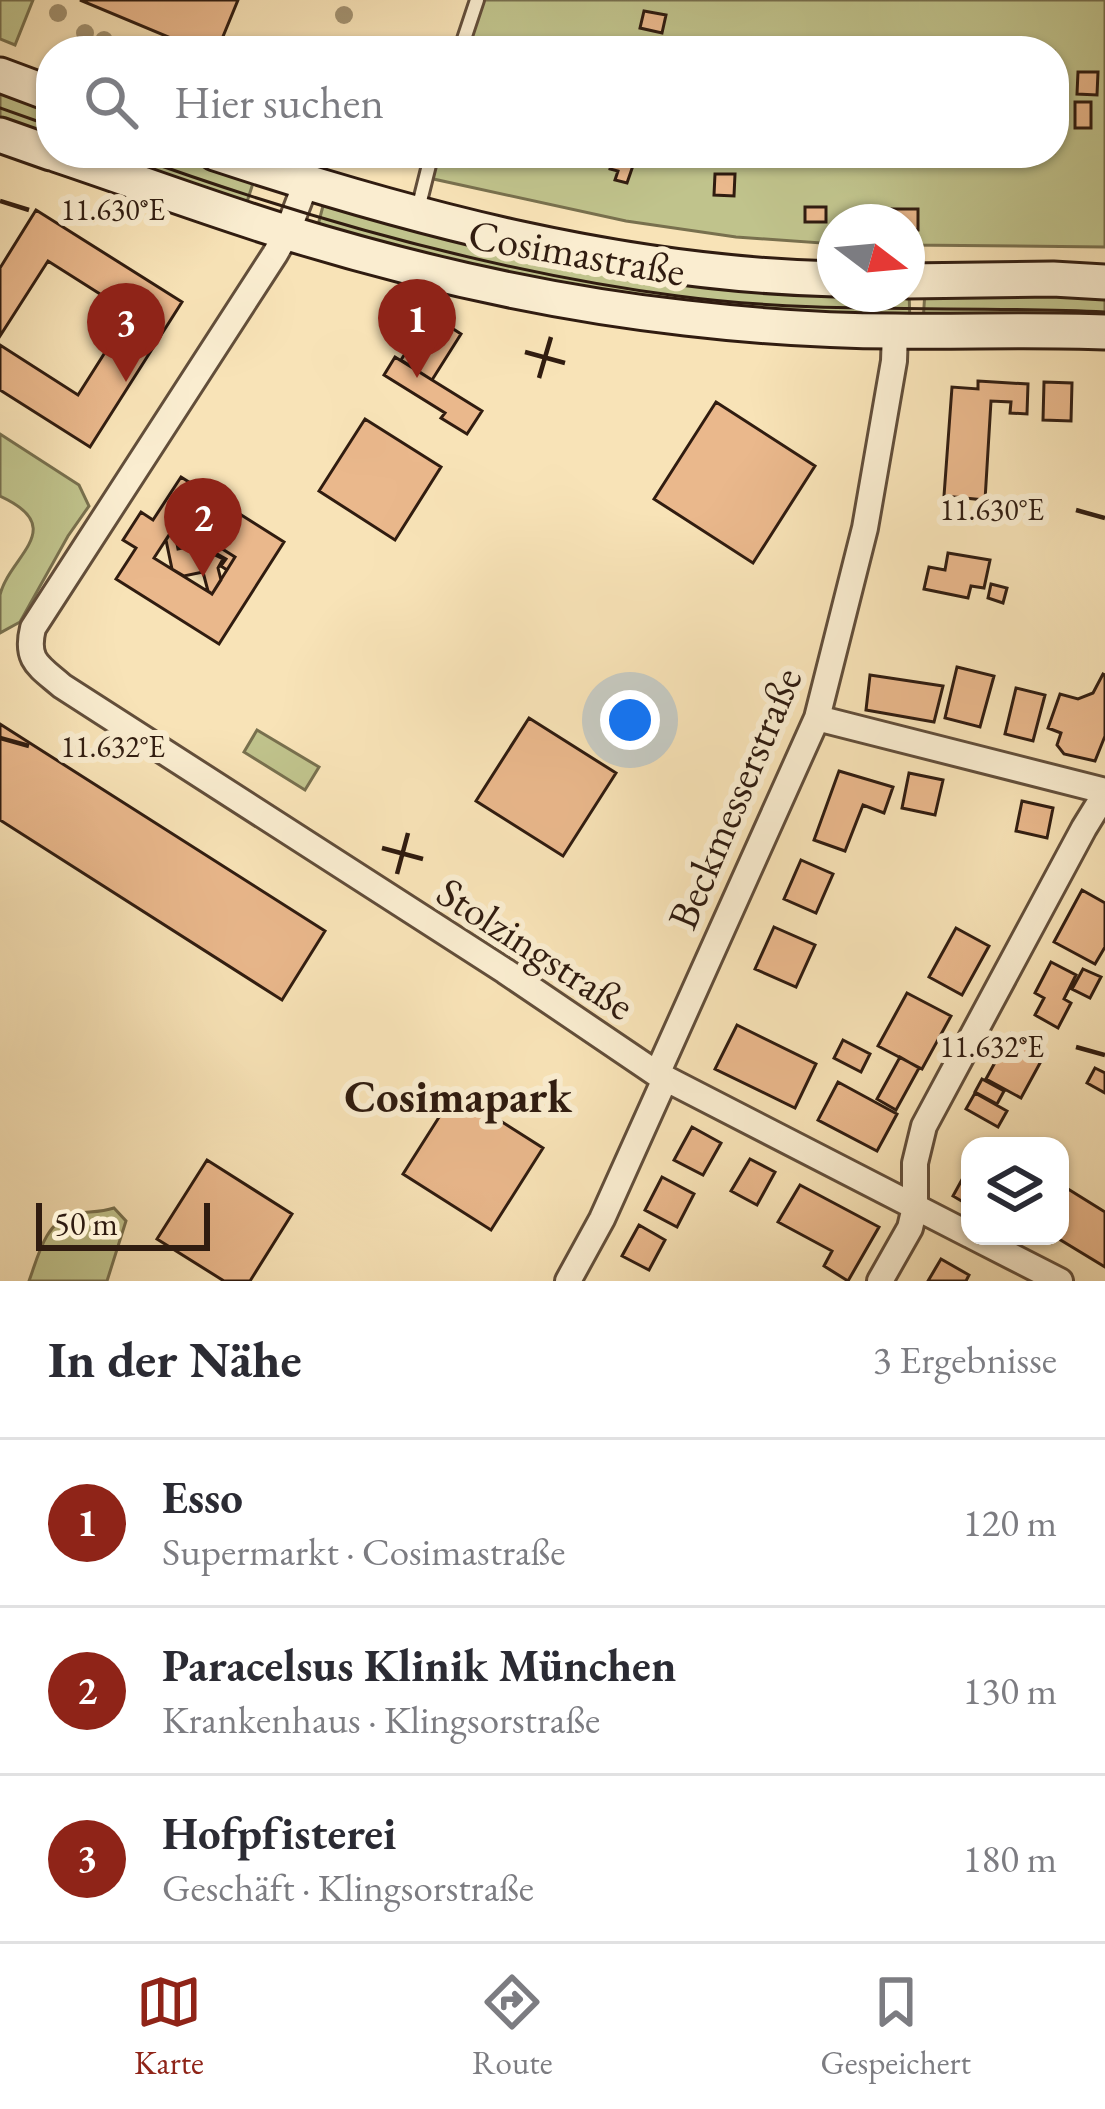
<!DOCTYPE html>
<html lang="de">
<head>
<meta charset="utf-8">
<style>
	:root { --surface:#fff; --page:#f2f2f3; --text:#2b2b33; --muted:#7c7c81; --line:#e1e1e2; --accent:#8f2418 }
	body { margin:0; font-family:"EB Garamond",serif; background:var(--page); color:var(--text) }
	.controls { position:absolute; right:36px; bottom:36px; display:grid; overflow:hidden; border-radius:24px; box-shadow:0 3px 9px #0004 }
	.controls button { width:108px; height:108px; display:grid; place-items:center; padding:0; border:0; border-bottom:3px solid var(--line); background:var(--surface); color:var(--text); font:60px sans-serif }
	.compass { position:absolute; left:817px; top:204px; width:108px; height:108px; border-radius:50%; background:var(--surface); box-shadow:0 3px 9px #0004; rotate:106deg }
	.scale { position:absolute; left:36px; bottom:30px; width:174px; box-sizing:border-box; padding-left:12px; border:6px solid #301c10; border-top:0; font-size:33px; line-height:42px; white-space:nowrap; color:#301c10; -webkit-text-stroke:9px #faedd0; paint-order:stroke }
	.you { position:absolute; left:630px; top:720px; width:42px; height:42px; margin:-30px; border:9px solid #fff; border-radius:50%; background:#1a73e8; box-shadow:0 0 0 18px #1a73e833 }
	.badge { display:grid; place-items:center; width:78px; height:78px; border-radius:50%; background:var(--accent); color:#fff; font-size:39px; font-weight:700 }
	.pin { position:absolute; translate:-50% -99px; filter:drop-shadow(0 3px 6px #0008) }
	.pin::after { content:''; position:absolute; top:63px; width:42px; height:36px; background:inherit; clip-path:polygon(0 0,100% 0,50% 100%) }
	.list { margin:0; padding:0; list-style:none }
	h2 { display:flex; justify-content:space-between; align-items:center; height:156px; margin:0; padding:0 48px; font-size:51px }
	h2 small { font-size:39px; font-weight:400; color:var(--muted) }
	.list li { display:grid; grid-template-columns:78px 1fr auto; gap:36px; align-items:center; box-sizing:border-box; height:168px; padding:0 48px; border-top:3px solid var(--line) }
	.list b { display:block; font-size:45px; white-space:nowrap }
	.list p { margin:0; font-size:39px; white-space:nowrap; color:var(--muted) }
	.list em { font-size:39px; font-style:normal; color:var(--muted) }
	.icon { flex:none; width:66px; height:66px; fill:none; stroke:currentColor; stroke-width:2; stroke-linecap:round; stroke-linejoin:round }
	.map { position:relative; flex:none; width:1105px; height:1281px; overflow:hidden }
	.search { position:absolute; background:var(--surface); box-shadow:0 3px 9px #0004; left:36px; right:36px; top:36px; height:132px; display:flex; align-items:center; gap:30px; box-sizing:border-box; padding:0 42px; border-radius:48px; color:var(--muted); font-size:45px }
	.sheet { height:660px; background:var(--surface) }
	nav { display:flex; justify-content:space-around; align-items:center; box-sizing:border-box; height:168px; border-top:3px solid var(--line); background:var(--surface); font-size:33px; color:var(--muted) }
	nav a { display:grid; justify-items:center; gap:6px }
	nav .on { color:var(--accent) }
	.map>svg:first-child { display:block }
	.green { fill:#c0c38c; stroke:#78704e; stroke-width:3 }
	.building { fill:#eab88c; stroke:#301c10; stroke-width:3; fill-rule:evenodd }
	.lines { fill:none; stroke-linecap:round; stroke-linejoin:round }
	.service-casing { stroke:#624e3a; stroke-width:18 }
	.minor-casing { stroke:#624e3a; stroke-width:30 }
	.secondary-casing { stroke:#301c10; stroke-width:39 }
	.service { stroke:#faedd0; stroke-width:12 }
	.minor { stroke:#faedd0; stroke-width:24 }
	.secondary { stroke:#faedd0; stroke-width:33 }
	.tram { stroke:#301c10; stroke-width:3 }
	.tree { fill:#a29170 }
	.ticks { fill:none; stroke:#301c10; stroke-width:4.5 }
	.labels { text-anchor:middle; stroke-width:12; stroke-linejoin:round; paint-order:stroke }
	.street-label { font-size:42px; fill:#301c10; stroke:#faedd0 }
	.neighbourhood-label { font-size:45px; font-weight:bold; fill:#301c10; stroke:#faedd0 }
	.ticks-label { font-size:30px; text-anchor:middle; fill:#301c10; stroke:#faedd0; stroke-width:12; stroke-linejoin:round; paint-order:stroke }
</style>
</head>
<body>
<div class="map">
<svg width="1105" height="1281" viewBox="0 0 1105 1281">
	<rect width="100%" height="100%" fill="#f8e3b7"/>
	<filter id="stains"><feTurbulence type="fractalNoise" baseFrequency=".00167" numOctaves="4"/><feColorMatrix values="0 0 0 0 .2 0 0 0 0 .09 0 0 0 0 .02 0 0 0 .5 -.17"/></filter>
	<radialGradient id="worn" r=".72"><stop offset=".6" stop-color="#630" stop-opacity="0"/><stop offset="1" stop-color="#630" stop-opacity=".3"/></radialGradient>
	<path class="green" d="M0,0h33l-18,45 -15,-6z
		M480,0h625v247l-198,-2v-23h-72v22l-99,-7 -110,-16 -197,-43 6,-25h619v-102h-591z
		M0,88l51,19v34l-51,-19z
		M83,153h107l66,21 -11,34z
		M324,202l511,92h72l2,-4 1,35 -347,-33 -246,-63z
		M925,290l180,1v36l-182,-3z
		M0,434l79,51 10,21 -21,30 -48,86 -20,11c0,-11 0,-27 0,-38 9,-39 70,-67 0,-99z
		M257,730l62,37 -14,23 -61,-38z
		M114,1208l12,13 -19,60h-78c9,-24 16,-59 44,-67 13,-3 26,-1 41,-6z"/>
	<path class="building" d="M80,0h158l-21,51h-23l1,-3z
		M644,11l22,4 -4,18 -22,-5z
		M1078,72h20l-1,23 -20,-1z
		M1075,102h16v26h-16z
		M614,153l22,4 -9,26 -12,-3 3,-9 -8,-2z
		M715,174h20l-1,22 -20,-1z
		M805,207h21v15h-21z
		M892,209h26v21h-11v-8h-15z
		M36,210l146,92 -92,145 -90,-57v-45l78,50 52,-82 -82,-52 -48,75v-68z
		M430,314l31,20 -29,46 -31,-20z
		M395,357l87,54 -15,23 -26,-16 4,-5 -61,-38z
		M978,381l50,3 -1,30 -17,-1 1,-11 -20,-1 -6,99 -41,-4 8,-109 26,2z
		M1044,382l28,1 -1,38 -28,-1z
		M716,402l99,64 -62,97 -99,-64z
		M365,419l76,48 -46,73 -76,-49z
		M181,477l103,65 -65,102 -103,-65 20,-31 -13,-8 18,-28 12,8zM178,521l57,36 -23,37 -58,-36z
		M178,521l57,36 -8,13 -6,-4 5,-7 -14,-8 -2,4 -15,-15 -2,4 -15,-10 3,-4 -7,-4z
		M174,528l4,21 22,-5 2,13 13,-2 8,4 -5,9 3,12 -9,14 -4,-3 -5,-19 -19,4 -12,-7 -6,-29z
		M948,553l42,7 -6,28 -13,-2 -3,12 -44,-9 5,-22 16,3z
		M991,584l16,4 -4,15 -15,-5z
		M957,667l37,9 -14,51 -35,-9z
		M1103,674l2,1v61l-10,25 -31,-7 -7,-9 4,-12 -13,-5 12,-34 18,5 15,-6z
		M870,675l73,11 -9,36 -68,-12z
		M1016,688l29,7 -12,46 -28,-7z
		M529,718l87,55 -53,83 -87,-55z
		M0,724l325,207 -43,69 -282,-180z
		M839,771l54,16 -9,26 -21,-8 -18,46 -31,-11z
		M909,773l34,7 -8,35 -33,-7z
		M1022,801l31,7 -6,30 -31,-7z
		M801,860l32,14 -17,39 -32,-14z
		M1082,890l23,13v44l-10,17 -41,-22z
		M774,927l41,18 -19,42 -41,-18z
		M956,928l33,18 -27,49 -33,-18z
		M1051,962l25,13 -12,24 7,4 -13,25 -23,-13 9,-17 -9,-5z
		M1083,969l18,8 -11,21 -18,-9z
		M907,993l44,23 -29,53 -44,-23z
		M737,1025l79,39 -21,44 -80,-39z
		M1011,1033l35,19 -25,46 -35,-19z
		M843,1040l27,14 -9,18 -27,-14z
		M900,1057l19,11 -23,42 -19,-11z
		M1095,1068l10,5v20l-18,-10z
		M982,1079l22,12 -7,13 -22,-12z
		M838,1082l59,32 -20,37 -59,-31z
		M455,1092l88,56 -52,82 -88,-56z
		M975,1093l32,18 -9,16 -32,-18z
		M692,1127l29,16 -18,32 -29,-15z
		M750,1159l25,13 -18,33 -26,-14z
		M207,1160l85,54 -42,67h-26l-67,-42z
		M970,1165v41l-17,-10z
		M662,1177l32,17 -17,33 -32,-17z
		M1060,1184l45,28v55l-51,-31h6z
		M800,1185l79,42 -31,54 -24,-15 8,-15 -54,-29z
		M639,1225l26,15 -16,30 -27,-14z
		M941,1259l28,16 -3,6h-38z"/>
	<g class="lines">
		<g class="service-casing">
			<path id="service" d="M460,51l17,-51
				M417,213l15,-60"/>
		</g>
		<g class="minor-casing">
			<path id="minor" d="M306,183l-19,50 -12,21 -242,374c-8,33 6,38 29,58l443,285 152,103 313,161
				M817,718l288,73
				M657,1074l160,-356 48,-190 29,-167 1,-30
				M972,1236l88,45
				M568,1281l34,-62 63,-140
				M880,1281l30,-53 5,-21v-44l9,-37 160,-298 21,-34"/>
		</g>
		<g class="secondary-casing">
			<path id="secondary" d="M0,75l51,19
				M0,135l51,18
				M52,153c78,26 155,55 233,79 130,40 266,71 401,86 69,8 140,13 209,13 70,1 140,-2 210,1
				M215,153c200,66 408,121 620,126
				M907,281l146,-2 52,3"/>
		</g>
		<use href="#service" class="service"/>
		<use href="#minor" class="minor"/>
		<use href="#secondary" class="secondary"/>
		<path class="tram" d="M0,108l51,18
			M125,153c179,65 364,118 553,143 141,19 285,9 427,16"/>
	</g>
	<g class="tree">
		<circle cx="58" cy="13" r="9"/>
		<circle cx="344" cy="15" r="9"/>
		<circle cx="85" cy="33" r="9"/>
		<circle cx="104" cy="40" r="9"/>
	</g>
	<path class="ticks" d="M0,201l29,9M525,352l40,11M539,378l12,-41M1076,510l29,8M0,738l29,8M382,848l41,11M397,874l11,-41M1076,1047l29,8"/>
	<g class="labels">
		<g class="street-label">
			<text transform="translate(577 252) rotate(10)" y="15">Cosimastraße</text>
			<text transform="translate(734 798) rotate(-67)" y="15">Beckmesserstraße</text>
			<text transform="translate(536 948) rotate(33)" y="15">Stolzingstraße</text>
		</g>
		<g class="neighbourhood-label">
			<text x="458" y="1112">Cosimapark</text>
		</g>
	</g>
	<g class="ticks-label">
		<text x="113" y="220">11.630°E</text>
		<text x="992" y="520">11.630°E</text>
		<text x="113" y="757">11.632°E</text>
		<text x="992" y="1057">11.632°E</text>
	</g>
	<rect width="100%" height="100%" filter="url(#stains)"/>
	<rect width="100%" height="100%" fill="url(#worn)"/>
</svg>
<div class="controls">
<button><svg class="icon" aria-label="layers" viewBox="0 0 24 24"><path d="M12 4l9 5-9 5-9-5zM3 14l9 5 9-5"/></svg></button>
</div>
<svg class="compass" viewBox="-18 -18 36 36"><path d="M0-13l5 13h-10z" fill="#e53935"/><path d="M0 13l5-13h-10z" fill="#7c7c81"/></svg>
<div class="scale">50 m</div>
<div class="you"></div>
<div class="pin badge" style="left:417px;top:378px">1</div>
<div class="pin badge" style="left:203px;top:577px">2</div>
<div class="pin badge" style="left:126px;top:382px">3</div>
<div class="search"><svg class="icon" aria-label="search" viewBox="0 0 24 24"><circle cx="10" cy="10" r="6"/><path d="M15 15l6 6"/></svg>Hier suchen</div>
</div>
<section class="sheet">
<h2>In der Nähe<small>3 Ergebnisse</small></h2>
<ul class="list">
<li><span class="badge">1</span><div><b>Esso</b><p>Supermarkt · Cosimastraße</p></div><em>120 m</em></li>
<li><span class="badge">2</span><div><b>Paracelsus Klinik München</b><p>Krankenhaus · Klingsorstraße</p></div><em>130 m</em></li>
<li><span class="badge">3</span><div><b>Hofpfisterei</b><p>Geschäft · Klingsorstraße</p></div><em>180 m</em></li>
</ul>
</section>
<nav>
<a class="on"><svg class="icon" aria-label="map" viewBox="0 0 24 24"><path d="M3 6l6-2 6 2 6-2v14l-6 2-6-2-6 2zM9 4v14M15 6v14"/></svg>Karte</a>
<a><svg class="icon" aria-label="directions" viewBox="0 0 24 24"><path d="M12 3l9 9-9 9-9-9zM9 14v-3h6M13 9l2 2-2 2"/></svg>Route</a>
<a><svg class="icon" aria-label="saved" viewBox="0 0 24 24"><path d="M7 4h10v16l-5-4-5 4z"/></svg>Gespeichert</a>
</nav>
</body>
</html>
